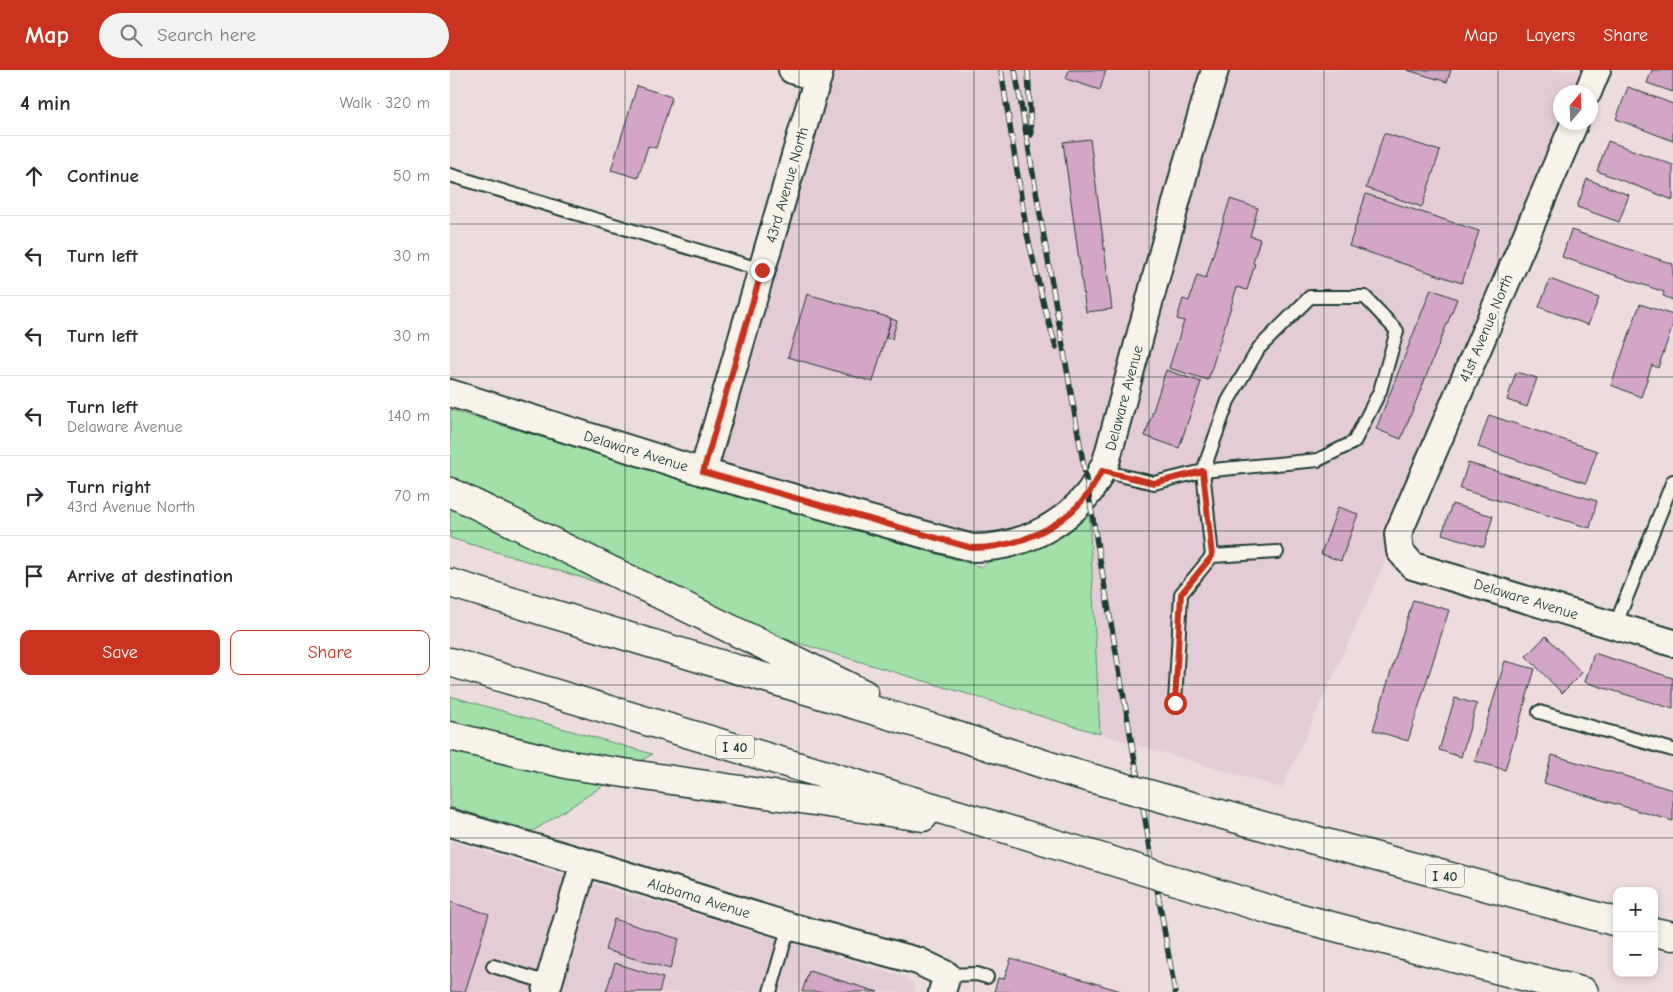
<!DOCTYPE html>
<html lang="en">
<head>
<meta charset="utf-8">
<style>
	:root { --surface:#fff; --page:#f2f2f3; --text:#2b2b33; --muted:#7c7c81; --line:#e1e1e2; --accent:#c8321e }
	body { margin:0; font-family:"Comic Neue",sans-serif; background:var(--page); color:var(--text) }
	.controls { position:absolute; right:15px; bottom:15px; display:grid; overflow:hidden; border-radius:10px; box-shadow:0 2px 8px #0003 }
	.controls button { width:45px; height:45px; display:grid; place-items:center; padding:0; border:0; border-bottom:1px solid var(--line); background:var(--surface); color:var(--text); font:25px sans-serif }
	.compass { position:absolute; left:1103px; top:15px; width:45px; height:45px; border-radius:50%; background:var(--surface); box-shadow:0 2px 8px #0003; rotate:19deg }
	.stop { position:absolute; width:15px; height:15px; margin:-11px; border:4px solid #c8321e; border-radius:50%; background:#fff }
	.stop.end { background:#c8321e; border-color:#fff; box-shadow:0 1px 5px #0008 }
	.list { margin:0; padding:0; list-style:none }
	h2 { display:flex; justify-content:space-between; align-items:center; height:65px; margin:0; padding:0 20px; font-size:21px }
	h2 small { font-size:16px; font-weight:400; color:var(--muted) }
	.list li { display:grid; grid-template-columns:32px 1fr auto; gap:15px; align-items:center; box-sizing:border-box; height:80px; padding:0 20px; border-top:1px solid var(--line) }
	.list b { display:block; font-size:19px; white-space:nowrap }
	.list p { margin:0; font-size:16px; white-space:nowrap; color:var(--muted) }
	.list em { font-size:16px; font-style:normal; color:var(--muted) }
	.actions { display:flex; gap:10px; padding:15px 20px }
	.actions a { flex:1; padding:11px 0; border:1px solid var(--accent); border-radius:10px; text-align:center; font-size:18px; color:var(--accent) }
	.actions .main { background:var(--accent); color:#fff }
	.icon { flex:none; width:28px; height:28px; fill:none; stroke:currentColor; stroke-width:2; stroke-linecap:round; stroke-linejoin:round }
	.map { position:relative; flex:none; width:1223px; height:922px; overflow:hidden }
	header { display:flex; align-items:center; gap:30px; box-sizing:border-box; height:70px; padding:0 25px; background:var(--accent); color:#fff }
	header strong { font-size:24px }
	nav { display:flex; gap:28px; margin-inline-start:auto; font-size:18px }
	.search { width:350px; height:45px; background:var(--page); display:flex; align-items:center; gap:12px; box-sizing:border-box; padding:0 18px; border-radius:28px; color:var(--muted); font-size:19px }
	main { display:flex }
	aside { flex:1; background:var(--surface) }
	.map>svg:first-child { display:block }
	.built { fill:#e4ccd7 }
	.green { fill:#a1e0a8; stroke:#608e6e }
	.building { fill:#d3a5c7; stroke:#1f3d34 }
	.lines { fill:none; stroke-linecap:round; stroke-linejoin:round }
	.lane-casing { stroke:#1f3d34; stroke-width:16 }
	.street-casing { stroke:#1f3d34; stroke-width:30 }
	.highway-casing { stroke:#1f3d34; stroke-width:31 }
	.lane { stroke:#f7f3e8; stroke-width:12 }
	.street { stroke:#f7f3e8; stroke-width:26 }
	.highway { stroke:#f7f3e8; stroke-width:28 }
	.rail-casing { stroke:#1f3d34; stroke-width:5.5 }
	.rail { stroke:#f7f3e8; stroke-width:4; stroke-dasharray:11; stroke-linecap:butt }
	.highway-bridge-casing { stroke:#1f3d34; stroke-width:31; stroke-linecap:butt }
	.highway-bridge { stroke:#f7f3e8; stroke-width:28 }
	.route { stroke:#c8321e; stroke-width:6 }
	.grid { fill:none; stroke:#1f3d34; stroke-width:1; stroke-opacity:0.55 }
	.labels { text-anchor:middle; stroke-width:5; stroke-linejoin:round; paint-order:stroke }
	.shield { fill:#f7f3e8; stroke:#60746a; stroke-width:1 }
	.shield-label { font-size:14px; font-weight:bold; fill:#1f3d34 }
	.street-label { font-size:15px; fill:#1f3d34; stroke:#f7f3e8 }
</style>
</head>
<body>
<header>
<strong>Map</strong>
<div class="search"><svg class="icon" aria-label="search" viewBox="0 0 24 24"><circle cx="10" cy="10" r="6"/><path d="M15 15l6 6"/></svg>Search here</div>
<nav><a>Map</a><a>Layers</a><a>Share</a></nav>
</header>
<main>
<aside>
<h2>4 min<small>Walk · 320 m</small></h2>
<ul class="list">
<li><svg class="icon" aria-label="ahead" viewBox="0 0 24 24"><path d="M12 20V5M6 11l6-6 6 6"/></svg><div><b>Continue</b></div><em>50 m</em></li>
<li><svg class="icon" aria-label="left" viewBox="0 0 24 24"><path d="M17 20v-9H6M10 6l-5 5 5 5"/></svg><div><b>Turn left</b></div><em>30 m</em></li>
<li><svg class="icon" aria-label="left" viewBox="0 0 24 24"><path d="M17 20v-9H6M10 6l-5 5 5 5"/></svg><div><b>Turn left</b></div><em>30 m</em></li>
<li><svg class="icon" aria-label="left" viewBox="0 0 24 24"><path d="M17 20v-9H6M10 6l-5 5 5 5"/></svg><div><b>Turn left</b><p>Delaware Avenue</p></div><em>140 m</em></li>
<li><svg class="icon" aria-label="right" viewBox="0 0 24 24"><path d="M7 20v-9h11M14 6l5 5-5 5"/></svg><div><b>Turn right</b><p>43rd Avenue North</p></div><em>70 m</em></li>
<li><svg class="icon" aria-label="arrive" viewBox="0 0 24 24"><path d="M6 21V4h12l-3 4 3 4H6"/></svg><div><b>Arrive at destination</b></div></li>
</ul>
<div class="actions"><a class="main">Save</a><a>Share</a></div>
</aside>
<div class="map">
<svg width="1223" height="922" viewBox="0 0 1223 922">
	<rect width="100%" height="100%" fill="#ecdcde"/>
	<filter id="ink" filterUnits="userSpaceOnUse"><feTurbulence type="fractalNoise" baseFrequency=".02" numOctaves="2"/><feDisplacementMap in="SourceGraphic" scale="10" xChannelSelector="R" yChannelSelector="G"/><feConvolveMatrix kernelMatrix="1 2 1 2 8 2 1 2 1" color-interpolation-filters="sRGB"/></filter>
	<g filter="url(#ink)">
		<path class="built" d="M370,0h776l-10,22h-26v30l13,1 -175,411 -116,254 -182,-54 -12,-239 -116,53 -269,-76z
			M0,771l455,136 8,8 2,7h-465z"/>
		<path class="green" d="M0,340l531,157 107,-72 12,239 -650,-196z
			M0,626l202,58 -119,77 -83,-24z"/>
		<path class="building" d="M619,0h37l-6,20 -34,-11z
			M957,0h44l-4,12z
			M1202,0h21v22l-26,-9z
			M187,16l35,11 -16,51 -8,-2 -10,32 -27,-8z
			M1178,17l45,17v37l-57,-22z
			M934,63l56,18 -18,56 -56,-19z
			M640,69l22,170 -26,3 -23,-170z
			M1158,71l65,24v35l-76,-29z
			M1137,109l42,16 -10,27 -42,-15z
			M916,124l113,37 -17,52 -113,-37z
			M780,129l28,9 -8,28 10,3 -7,24 2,1 -8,26 -10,-3 -29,93 -39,-12 15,-47 -7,-2 6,-20 6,2 8,-26 9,3z
			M1121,160l102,34v36l-10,-4 1,-4 -102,-35z
			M1100,209l49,19 -11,27 -49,-18z
			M981,219l26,10 -56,140 -25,-10z
			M357,224l84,24 -18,64 -85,-25z
			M1190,234l33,11v10l-15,43 -6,-3 -11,32 -30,-12z
			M441,249l6,2 -5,18 -6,-1z
			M716,300l35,12 -22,66 -34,-12z
			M1066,302l21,6 -10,29 -20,-7z
			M1039,345l108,36 -11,32 -108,-36z
			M1018,393l129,38 -7,27 -130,-39z
			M1002,434l41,12 -9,31 -42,-13z
			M888,437l20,7 -17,47 -20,-7z
			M963,530l36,10 -41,131 -35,-11z
			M1096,566l36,37 -20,20 -36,-37z
			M1144,583l79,25v31l-88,-27z
			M1055,591l30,8 -30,101 -30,-9z
			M1005,628l22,6 -16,53 -22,-7z
			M1102,685l121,35v31l-129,-38z
			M0,832l39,12 -24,78h-15z
			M164,849l65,20 -9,30 -65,-19z
			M561,888l110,33v1h-127l4,-14 6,1z
			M165,893l48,15 -4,14h-53z
			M359,901l69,21h-76z"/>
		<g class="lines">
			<g class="lane-casing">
				<path id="lane" d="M0,105l312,95
					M652,401l52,12 49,-12 25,-70 31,-53 51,-51h55l32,34 -17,60 -26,51 -36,18 -115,11 9,85 65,-4
					M1165,556l58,-145
					M725,633l6,-109 31,-38
					M1089,642l134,38
					M43,896l55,17
					M497,905l30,-1 10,3
					M320,922l19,-66"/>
			</g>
			<g class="street-casing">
				<path id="street" d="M342,0l26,8
					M1138,22l9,-22
					M1125,52l-177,412 2,17 13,15 260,77
					M0,323l253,79 269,76c44,0 86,-18 115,-53 8,-9 13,-22 19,-33l80,-296 29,-96
					M253,402l117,-402
					M0,753l134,39 205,64 129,35 29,14 -5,17
					M96,922l38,-130"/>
			</g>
			<g class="highway-casing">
				<path id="highway" d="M0,422l414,202
					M0,513l489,147 123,40
					M0,592l636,191
					M0,666l120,29 353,52
					M824,759l343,93
					M824,841l310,81
					M1204,862l19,4"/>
			</g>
			<use href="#lane" class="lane"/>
			<use href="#street" class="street"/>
			<use href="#highway" class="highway"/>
			<g class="rail-casing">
				<path id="rail" d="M551,0l26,164 17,71 12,42
					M565,0l160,922
					M578,0l3,65"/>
			</g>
			<use href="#rail" class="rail"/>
			<g class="highway-bridge-casing">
				<path id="highway-bridge" d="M612,700l212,59
					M636,783l188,58"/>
			</g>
			<use href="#highway-bridge" class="highway-bridge"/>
		</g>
	</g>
	<g class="lines" filter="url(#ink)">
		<path class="route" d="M312,200l-59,202 269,76c43,0 88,-18 116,-54 6,-7 9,-16 14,-23l52,12 49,-12 9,85 -31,38 -6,109"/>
	</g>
	<path class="grid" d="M175,0v922M349,0v922M524,0v922M699,0v922M874,0v922M1048,0v922M0,154h1223M0,307h1223M0,461h1223M0,615h1223M0,768h1223"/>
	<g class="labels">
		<g class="shield">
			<rect x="266" y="665.5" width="38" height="23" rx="4"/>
			<rect x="976" y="794.5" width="38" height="23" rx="4"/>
		</g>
		<g class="shield-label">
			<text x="285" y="682">I 40</text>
			<text x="995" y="811">I 40</text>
		</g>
		<g class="street-label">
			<text transform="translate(337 115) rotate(-74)" y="5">43rd Avenue North</text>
			<text transform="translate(1036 258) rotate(-67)" y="5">41st Avenue North</text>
			<text transform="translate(674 328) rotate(-75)" y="5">Delaware Avenue</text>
			<text transform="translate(186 381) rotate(17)" y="5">Delaware Avenue</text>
			<text transform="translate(1076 529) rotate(17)" y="5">Delaware Avenue</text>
			<text transform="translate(249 828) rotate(17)" y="5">Alabama Avenue</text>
		</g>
	</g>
</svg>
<div class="controls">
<button>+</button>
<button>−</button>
</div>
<svg class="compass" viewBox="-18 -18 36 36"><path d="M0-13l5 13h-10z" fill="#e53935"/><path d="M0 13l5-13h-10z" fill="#7c7c81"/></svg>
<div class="stop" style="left:725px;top:633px"></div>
<div class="stop end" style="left:312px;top:200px"></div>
</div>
</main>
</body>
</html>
